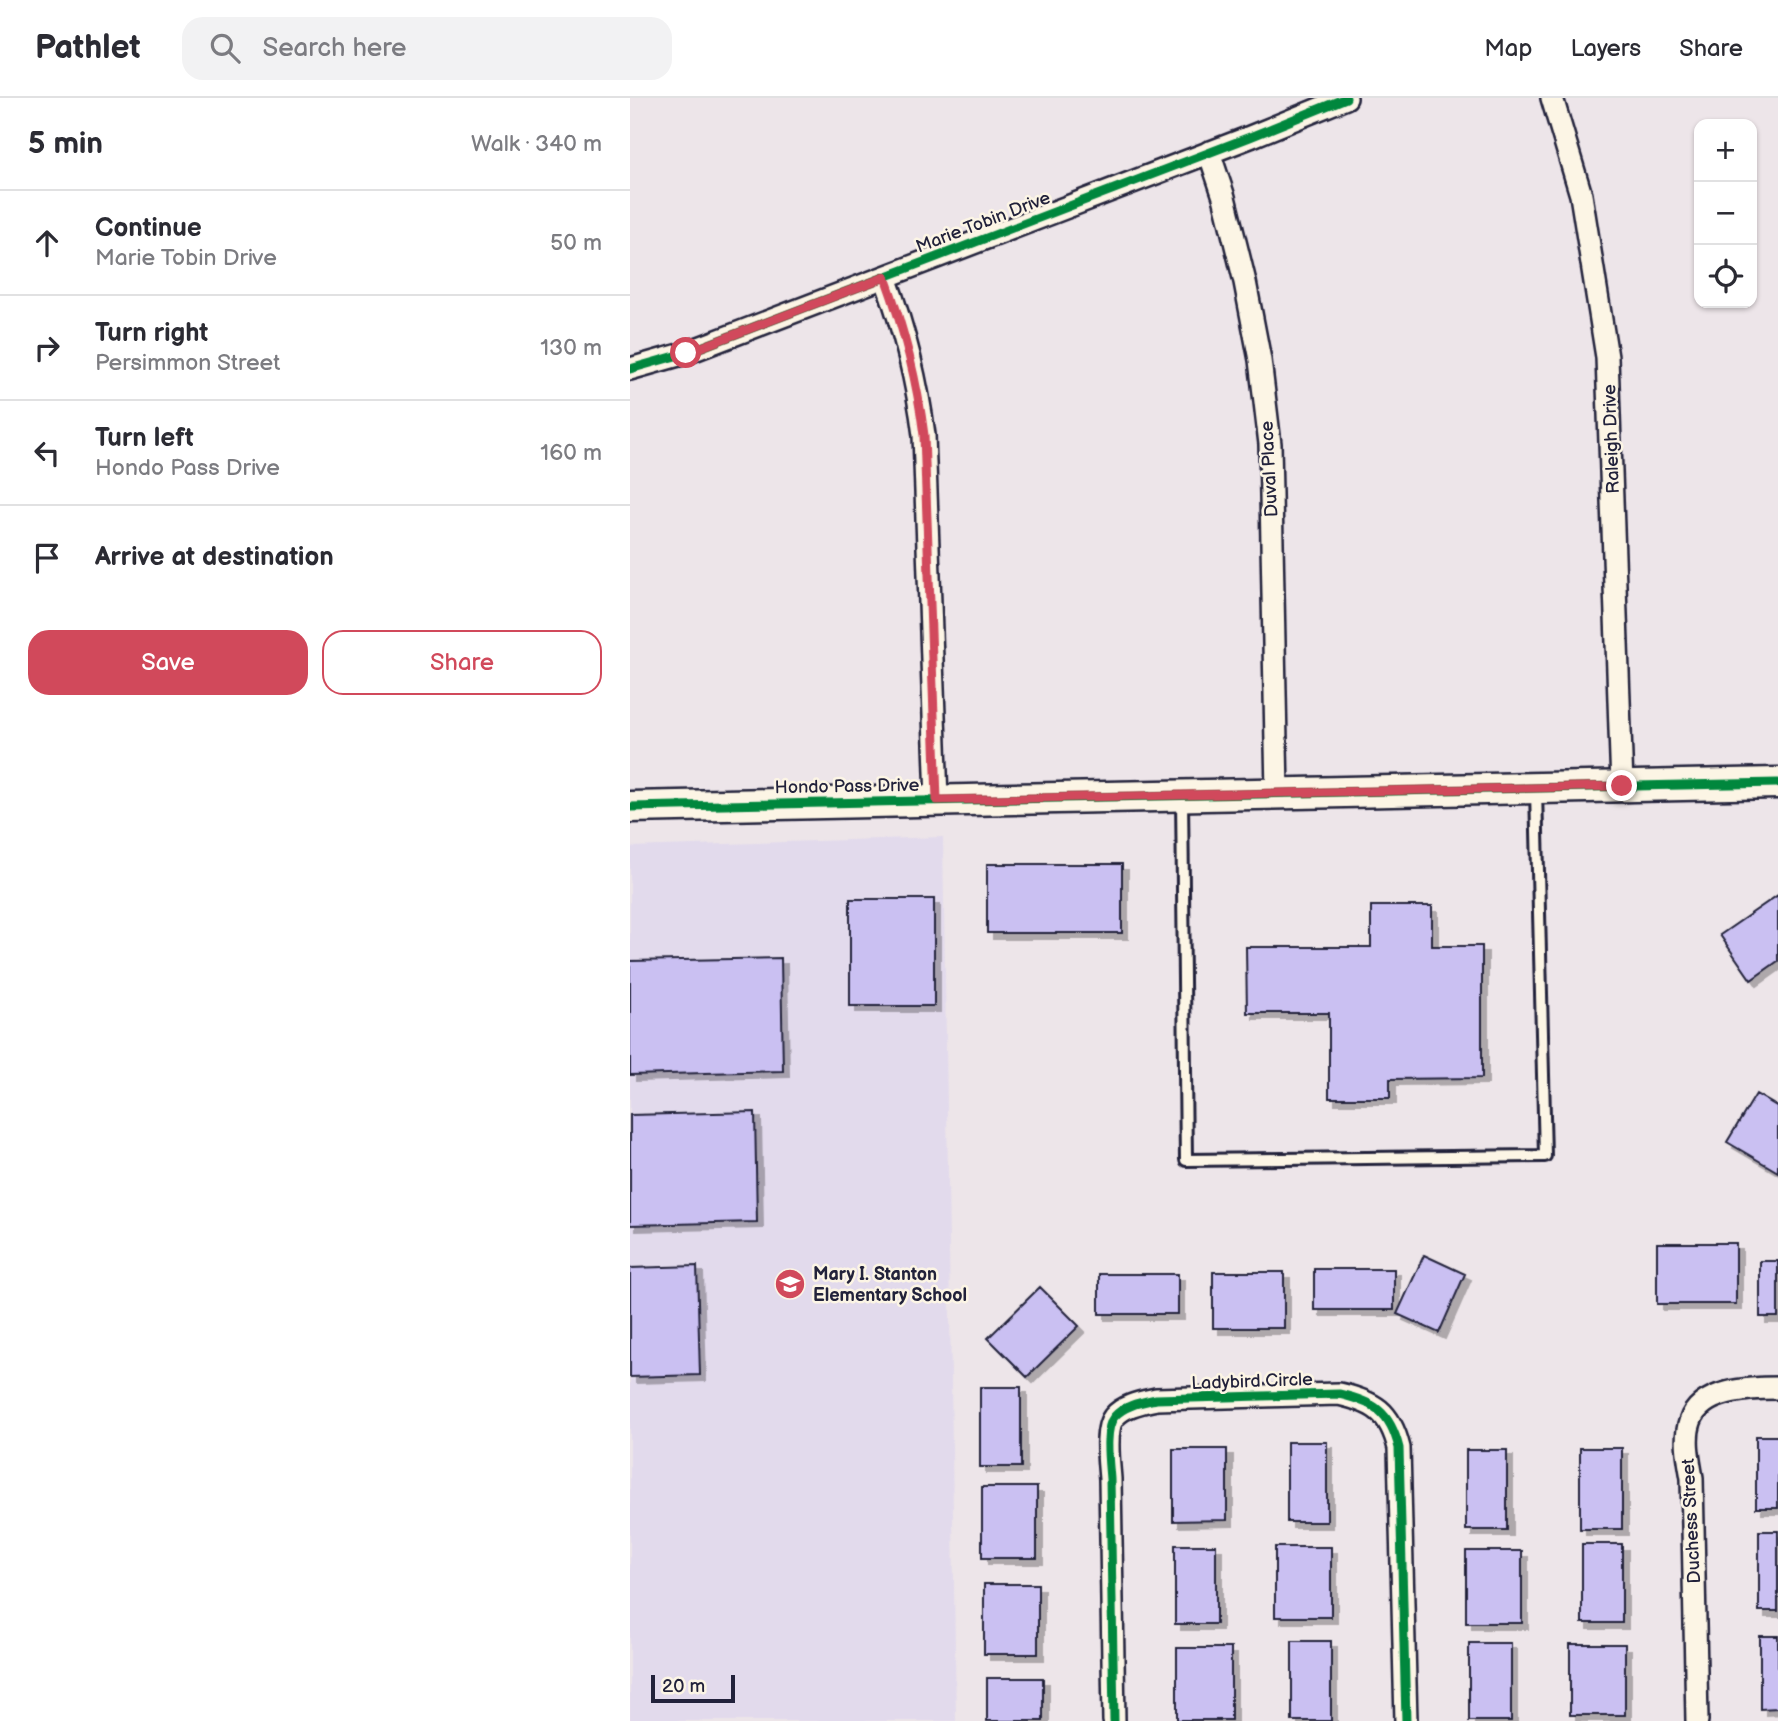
<!DOCTYPE html>
<html lang="en">
<head>
<meta charset="utf-8">
<style>
	:root { --surface:#fff; --page:#f2f2f3; --text:#2b2b33; --muted:#7c7c81; --line:#e1e1e2; --accent:#d1495b }
	body { margin:0; font-family:"Balsamiq Sans",sans-serif; background:var(--page); color:var(--text) }
	.controls { position:absolute; right:21px; top:21px; display:grid; overflow:hidden; border-radius:14px; box-shadow:0 2px 5px #0004 }
	.controls button { width:63px; height:63px; display:grid; place-items:center; padding:0; border:0; border-bottom:2px solid var(--line); background:var(--surface); color:var(--text); font:35px sans-serif }
	.scale { position:absolute; left:21px; bottom:18px; width:84px; box-sizing:border-box; padding-left:7px; border:4px solid #22223b; border-top:0; font-size:19px; line-height:24px; white-space:nowrap; color:#22223b; -webkit-text-stroke:5px #fcf5e5; paint-order:stroke }
	.stop { position:absolute; width:21px; height:21px; margin:-16px; border:5px solid #d1495b; border-radius:50%; background:#fff }
	.stop.end { background:#d1495b; border-color:#fff; box-shadow:0 2px 7px #0008 }
	.list { margin:0; padding:0; list-style:none }
	h2 { display:flex; justify-content:space-between; align-items:center; height:91px; margin:0; padding:0 28px; font-size:30px }
	h2 small { font-size:23px; font-weight:400; color:var(--muted) }
	.list li { display:grid; grid-template-columns:46px 1fr auto; gap:21px; align-items:center; box-sizing:border-box; height:105px; padding:0 28px; border-top:2px solid var(--line) }
	.list b { display:block; font-size:26px; white-space:nowrap }
	.list p { margin:0; font-size:23px; white-space:nowrap; color:var(--muted) }
	.list em { font-size:23px; font-style:normal; color:var(--muted) }
	.actions { display:flex; gap:14px; padding:21px 28px }
	.actions a { flex:1; padding:16px 0; border:2px solid var(--accent); border-radius:21px; text-align:center; font-size:24px; color:var(--accent) }
	.actions .main { background:var(--accent); color:#fff }
	.icon { flex:none; width:38px; height:38px; fill:none; stroke:currentColor; stroke-width:2; stroke-linecap:round; stroke-linejoin:round }
	.map { position:relative; flex:none; width:1148px; height:1623px; overflow:hidden }
	header { display:flex; align-items:center; gap:42px; box-sizing:border-box; height:98px; padding:0 35px; background:var(--surface); border-bottom:2px solid var(--line) }
	header strong { font-size:33px }
	nav { display:flex; gap:38px; margin-inline-start:auto; font-size:24px }
	.search { width:490px; height:63px; background:var(--page); display:flex; align-items:center; gap:18px; box-sizing:border-box; padding:0 24px; border-radius:21px; color:var(--muted); font-size:26px }
	main { display:flex }
	aside { flex:1; background:var(--surface) }
	.map>svg:first-child { display:block }
	.built { fill:#e2daec }
	.building { fill:#cac0f2; stroke:#22223b; stroke-width:2; filter:url(#shadow) }
	.lines { fill:none; stroke-linecap:round; stroke-linejoin:round }
	.lane-casing { stroke:#22223b; stroke-width:16 }
	.street-casing { stroke:#22223b; stroke-width:26 }
	.secondary-casing { stroke:#22223b; stroke-width:35 }
	.lane { stroke:#fcf5e5; stroke-width:10 }
	.street { stroke:#fcf5e5; stroke-width:21 }
	.secondary { stroke:#fcf5e5; stroke-width:30 }
	.cycleway-casing { stroke:#fcf5e5; stroke-width:13 }
	.cycleway { stroke:#00873e; stroke-width:9 }
	.route { stroke:#d1495b; stroke-width:9 }
	.labels { text-anchor:middle; stroke-width:5; stroke-linejoin:round; paint-order:stroke }
	.street-label { font-size:18px; fill:#22223b; stroke:#fcf5e5 }
	.poi-label { font-size:18px; font-weight:bold; fill:#22223b; stroke:#fcf5e5; text-anchor:start }
</style>
</head>
<body>
<header>
<strong>Pathlet</strong>
<div class="search"><svg class="icon" aria-label="search" viewBox="0 0 24 24"><circle cx="10" cy="10" r="6"/><path d="M15 15l6 6"/></svg>Search here</div>
<nav><a>Map</a><a>Layers</a><a>Share</a></nav>
</header>
<main>
<aside>
<h2>5 min<small>Walk · 340 m</small></h2>
<ul class="list">
<li><svg class="icon" aria-label="ahead" viewBox="0 0 24 24"><path d="M12 20V5M6 11l6-6 6 6"/></svg><div><b>Continue</b><p>Marie Tobin Drive</p></div><em>50 m</em></li>
<li><svg class="icon" aria-label="right" viewBox="0 0 24 24"><path d="M7 20v-9h11M14 6l5 5-5 5"/></svg><div><b>Turn right</b><p>Persimmon Street</p></div><em>130 m</em></li>
<li><svg class="icon" aria-label="left" viewBox="0 0 24 24"><path d="M17 20v-9H6M10 6l-5 5 5 5"/></svg><div><b>Turn left</b><p>Hondo Pass Drive</p></div><em>160 m</em></li>
<li><svg class="icon" aria-label="arrive" viewBox="0 0 24 24"><path d="M6 21V4h12l-3 4 3 4H6"/></svg><div><b>Arrive at destination</b></div></li>
</ul>
<div class="actions"><a class="main">Save</a><a>Share</a></div>
</aside>
<div class="map">
<svg width="1148" height="1623" viewBox="0 0 1148 1623">
	<defs>
		<filter id="shadow"><feDropShadow dx="6" dy="6" stdDeviation="0" flood-color="#0004"/></filter>
	</defs>
	<rect width="100%" height="100%" fill="#ede5e9"/>
	<filter id="ink" filterUnits="userSpaceOnUse"><feTurbulence type="fractalNoise" baseFrequency=".0143" numOctaves="2"/><feDisplacementMap in="SourceGraphic" scale="14" xChannelSelector="R" yChannelSelector="G"/><feConvolveMatrix kernelMatrix="1 2 1 2 8 2 1 2 1" color-interpolation-filters="sRGB"/></filter>
	<g filter="url(#ink)">
		<path class="built" d="M313,739l13,884h-326v-874z"/>
		<path class="building" d="M357,766h135v69h-135z
			M1148,797v66l-27,19 -31,-45z
			M220,801h84v107h-84z
			M741,808h61v40h50v132l-92,1v19h-61v-85h-82l-1,-66h125z
			M151,860l2,113 -153,4v-114z
			M1126,996l22,13v65l-51,-30z
			M125,1014l2,110 -127,3v-110z
			M1027,1145h79v61h-79z
			M794,1157l41,19 -26,59 -42,-19z
			M1130,1163h18v56h-18z
			M67,1168l3,109 -70,2v-109z
			M684,1171h80v41h-80z
			M583,1174h71v56h-71z
			M469,1176h79v40h-79z
			M410,1189l39,39 -52,51 -39,-39z
			M350,1289h41v80h-41z
			M1126,1338h22v72h-22z
			M657,1344h40v80h-40z
			M950,1350h42v81h-42z
			M543,1351h54v71l-54,1z
			M836,1352h41v80h-41z
			M352,1389h55v71h-55z
			M1129,1433h19v80h-19z
			M952,1446h40v79h-40z
			M545,1447h41v79h-41z
			M645,1449h56v70h-56z
			M836,1453h56v72h-56z
			M354,1486h54v70h-54z
			M1130,1538h18v72l-18,1z
			M662,1543h39v80h-39z
			M839,1545h42v78h-42z
			M940,1546h55v71h-55z
			M547,1550h54v72h-54z
			M357,1580h56v43h-56z"/>
		<g class="lines">
			<g class="lane-casing">
				<path id="lane" d="M552,700l4,362 359,-4 -9,-366"/>
			</g>
			<g class="street-casing">
				<path id="street" d="M922,0l29,97 26,162 15,429
					M579,54l15,45 21,85 15,78 10,84 7,349
					M255,179c19,52 32,103 39,158l13,365
					M0,271l56,-16 564,-216 96,-39
					M484,1623l-4,-242c-1,-15 -6,-50 4,-62 10,-12 29,-15 42,-18l183,-5c35,8 51,17 60,54l7,273
					M1067,1623l-5,-243c-3,-18 -8,-39 -2,-56 10,-33 61,-34 88,-34"/>
			</g>
			<g class="secondary-casing">
				<path id="secondary" d="M0,709l1148,-24"/>
			</g>
			<use href="#lane" class="lane"/>
			<use href="#street" class="street"/>
			<use href="#secondary" class="secondary"/>
			<g class="cycleway-casing">
				<path id="cycleway" d="M0,271l56,-16 564,-216 96,-39
					M0,709l1148,-24
					M484,1623l-4,-242c-1,-15 -6,-50 4,-62 10,-12 29,-15 42,-18l183,-5c35,8 51,17 60,54l7,273"/>
			</g>
			<use href="#cycleway" class="cycleway"/>
		</g>
	</g>
	<g class="lines" filter="url(#ink)">
		<path class="route" d="M56,255l199,-76c19,52 32,103 39,158l13,365 685,-14"/>
	</g>
	<defs>
		<g id="school-disc" transform="scale(1.575)"><circle r="9.5" fill="#d1495b" stroke="#fcf5e5"/><path d="M0-5L7-2L0 1L-7-2ZM-4 1L0 2.5L4 1V4Q0 6-4 4Z" fill="#fff"/></g>
	</defs>
	<g fill-rule="evenodd">
		<use href="#school-disc" x="160" y="1186"/>
	</g>
	<g class="labels">
		<g class="street-label">
			<text transform="translate(353 124) rotate(-21)" y="6">Marie Tobin Drive</text>
			<text transform="translate(981 341) rotate(-92)" y="6">Raleigh Drive</text>
			<text transform="translate(639 371) rotate(-93)" y="6">Duval Place</text>
			<text transform="translate(217 688) rotate(-1)" y="6">Hondo Pass Drive</text>
			<text transform="translate(622 1283) rotate(-2)" y="6">Ladybird Circle</text>
			<text transform="translate(1061 1423) rotate(-93)" y="6">Duchess Street</text>
		</g>
		<g class="poi-label">
			<text x="183" y="1182">Mary I. Stanton<tspan x="183" dy="21">Elementary School</tspan></text>
		</g>
	</g>
</svg>
<div class="controls">
<button>+</button>
<button>−</button>
<button><svg class="icon" aria-label="locate" viewBox="0 0 24 24"><circle cx="12" cy="12" r="6"/><path d="M12 2v4M12 18v4M2 12h4M18 12h4"/></svg></button>
</div>
<div class="scale">20 m</div>
<div class="stop" style="left:56px;top:255px"></div>
<div class="stop end" style="left:992px;top:688px"></div>
</div>
</main>
</body>
</html>
